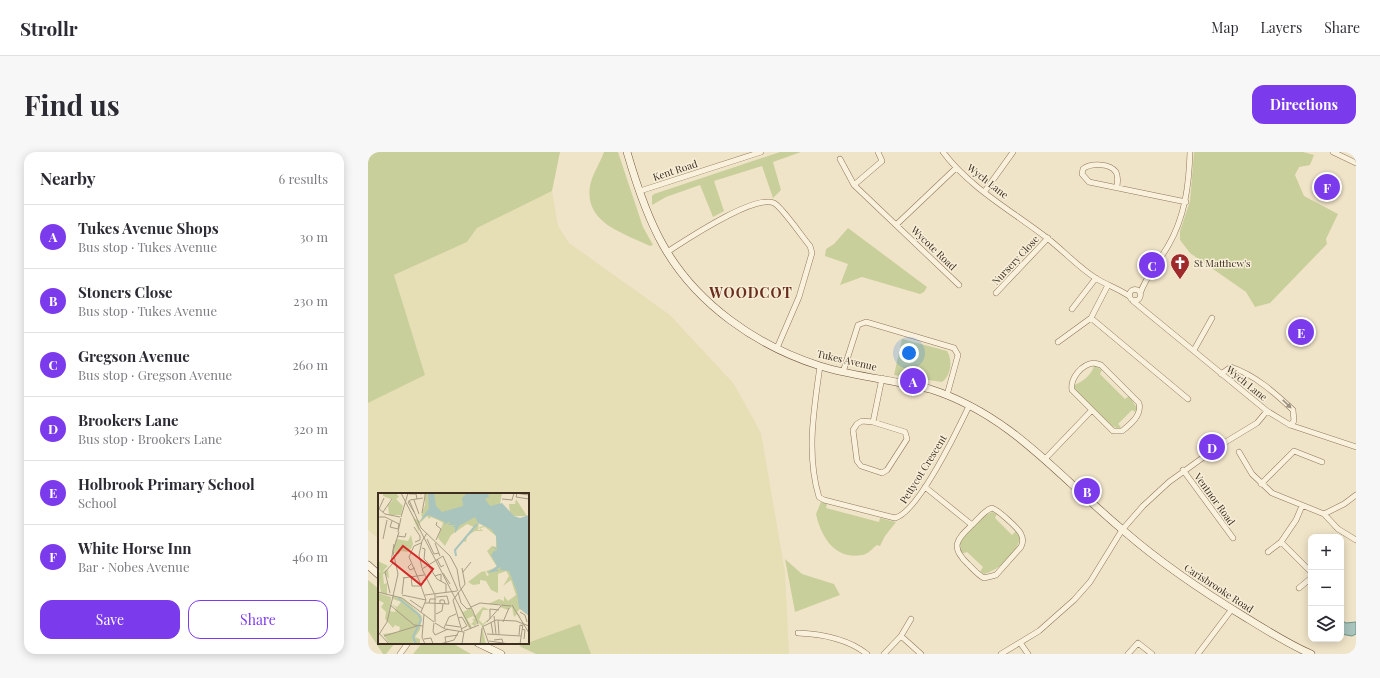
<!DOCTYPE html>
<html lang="en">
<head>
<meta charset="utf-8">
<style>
	:root { --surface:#fff; --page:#f7f7f7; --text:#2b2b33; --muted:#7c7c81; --line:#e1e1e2; --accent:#7c3aed }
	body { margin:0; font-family:"Playfair Display",serif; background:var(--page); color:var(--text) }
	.controls { position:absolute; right:12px; bottom:12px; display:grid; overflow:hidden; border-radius:8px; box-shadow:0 2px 10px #0003 }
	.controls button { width:36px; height:36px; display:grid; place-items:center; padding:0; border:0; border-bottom:1px solid var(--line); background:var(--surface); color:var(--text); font:20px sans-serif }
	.you { position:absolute; left:541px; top:201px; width:14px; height:14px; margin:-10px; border:3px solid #fff; border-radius:50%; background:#1a73e8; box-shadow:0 0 0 6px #1a73e833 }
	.badge { display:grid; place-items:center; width:26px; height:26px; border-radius:50%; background:var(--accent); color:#fff; font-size:13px; font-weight:700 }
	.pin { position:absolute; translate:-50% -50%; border:2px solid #fff; box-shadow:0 1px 4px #0006 }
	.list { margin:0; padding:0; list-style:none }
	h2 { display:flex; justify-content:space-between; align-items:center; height:52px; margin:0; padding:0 16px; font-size:17px }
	h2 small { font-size:13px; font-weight:400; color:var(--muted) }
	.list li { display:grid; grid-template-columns:26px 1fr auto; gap:12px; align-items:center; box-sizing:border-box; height:64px; padding:0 16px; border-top:1px solid var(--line) }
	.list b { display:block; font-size:15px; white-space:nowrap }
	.list p { margin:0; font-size:13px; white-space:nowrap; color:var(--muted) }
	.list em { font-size:13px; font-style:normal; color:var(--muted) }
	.actions { display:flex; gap:8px; padding:12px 16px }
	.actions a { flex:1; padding:9px 0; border:1px solid var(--accent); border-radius:12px; text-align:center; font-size:14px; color:var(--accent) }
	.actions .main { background:var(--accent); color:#fff }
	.icon { flex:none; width:22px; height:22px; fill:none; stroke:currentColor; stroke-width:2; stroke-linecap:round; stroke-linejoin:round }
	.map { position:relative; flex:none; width:988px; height:502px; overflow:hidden; border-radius:12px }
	header { display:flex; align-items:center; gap:24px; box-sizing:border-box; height:56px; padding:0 20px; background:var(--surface); border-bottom:1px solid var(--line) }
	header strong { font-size:19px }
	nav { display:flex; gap:22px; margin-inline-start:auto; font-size:14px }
	.intro { display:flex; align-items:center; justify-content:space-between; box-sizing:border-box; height:96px; padding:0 24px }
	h1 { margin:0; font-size:28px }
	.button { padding:10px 18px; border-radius:12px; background:var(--accent); color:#fff; font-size:14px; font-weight:700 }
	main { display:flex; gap:24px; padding:0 24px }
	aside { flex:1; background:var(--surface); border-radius:12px; box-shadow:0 2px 10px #0003 }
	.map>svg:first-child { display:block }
	.farmland { fill:#e6deb5 }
	.green { fill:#c9cf9b }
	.water { fill:#a9c4bc; stroke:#6f938a }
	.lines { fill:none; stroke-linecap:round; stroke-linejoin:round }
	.street-casing { stroke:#8d765c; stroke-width:6 }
	.secondary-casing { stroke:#6f573f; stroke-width:8 }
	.street { stroke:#faf1dc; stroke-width:5 }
	.secondary { stroke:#faf1dc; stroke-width:7 }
	.oneway { fill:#9c907e }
	.labels { text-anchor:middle; stroke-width:3; stroke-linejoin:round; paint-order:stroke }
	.street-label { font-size:10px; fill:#3d2e20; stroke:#f7eed8 }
	.poi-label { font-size:10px; fill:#3d2e20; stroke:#f7eed8; text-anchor:start }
	.district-label { font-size:14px; font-weight:bold; letter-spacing:1px; fill:#6b2e1e; stroke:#f7eed8 }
	.inset-river { fill:none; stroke:#a9c4bc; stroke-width:2 }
	.inset-road { fill:none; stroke:#a89b85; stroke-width:1 }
	.view { fill:#d62828; fill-opacity:0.15; stroke:#d62828; stroke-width:2 }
	.inset-edge { fill:none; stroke:#3d2e20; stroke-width:2 }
</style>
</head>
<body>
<header>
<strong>Strollr</strong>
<nav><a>Map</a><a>Layers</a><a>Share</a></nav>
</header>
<div class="intro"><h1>Find us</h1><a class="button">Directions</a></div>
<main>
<aside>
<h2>Nearby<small>6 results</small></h2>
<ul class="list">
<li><span class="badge">A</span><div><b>Tukes Avenue Shops</b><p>Bus stop · Tukes Avenue</p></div><em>30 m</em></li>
<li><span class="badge">B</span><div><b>Stoners Close</b><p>Bus stop · Tukes Avenue</p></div><em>230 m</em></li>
<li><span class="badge">C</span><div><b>Gregson Avenue</b><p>Bus stop · Gregson Avenue</p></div><em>260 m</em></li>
<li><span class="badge">D</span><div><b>Brookers Lane</b><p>Bus stop · Brookers Lane</p></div><em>320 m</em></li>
<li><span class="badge">E</span><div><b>Holbrook Primary School</b><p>School</p></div><em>400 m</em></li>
<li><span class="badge">F</span><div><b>White Horse Inn</b><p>Bar · Nobes Avenue</p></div><em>460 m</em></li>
</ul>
<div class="actions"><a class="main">Save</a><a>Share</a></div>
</aside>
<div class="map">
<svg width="988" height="502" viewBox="0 0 988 502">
	<rect width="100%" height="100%" fill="#f0e4c8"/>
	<path class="farmland" d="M184,39l6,35 11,17 101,72 64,69 27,49 24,139 4,82h-198l-11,-30 -52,19v-149h-149v45l-11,-9v-127l57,-28 -31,-100 73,-33 10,-14z"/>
	<path class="green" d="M0,0h192l-8,39 -75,37 -10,14 -73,33 31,100 -57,28z
		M236,0h14l25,75 10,18 -3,1c-27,-13 -66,-23 -60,-60 2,-11 10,-23 14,-34z
		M412,0h21l-28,10 8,28 -8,8 -11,-32 -48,15 10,30 -11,6 -13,-32 -34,12 -14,8v-9l2,-2z
		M826,0h109l11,3 -4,10 -11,2 -4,8 9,21 34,18 -12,25 1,5 -57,59 -15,4 -9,-15 -56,-39 -10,-13v-9l10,-30z
		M480,76l79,59 -3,5 -4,2 -58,-17 -22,8 8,-21 -23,-8 1,-7 8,-5z
		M534,187l45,12c6,9 4,25 -5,31l-48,-7z
		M726,213l8,5 -2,4 25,25 4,-3 8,12 -2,4 -3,-2 -14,14 3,3 -2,2 -7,-3 -39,-37 1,-4c7,-2 19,-11 20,-20z
		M453,350l6,2 -1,4 53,14 1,-4 16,4 -11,14 -5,10 -3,-1c-4,3 -10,10 -15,10 -27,5 -41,-18 -46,-41z
		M624,360l5,2 -2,4 17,17 4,-4 4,5c-1,16 -20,34 -36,38l-4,-2 3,-5 -16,-15 -6,2 -1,-11c6,-11 19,-25 32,-31z
		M417,407l17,15 32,10 6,11 -45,17z
		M0,428l11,9v54h16l-9,11h-3l-15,-23z
		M212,472l11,30h-55l-17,-8z
		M54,491h30l19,11h-58z"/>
	<path class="water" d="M973,468l5,3 10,-1v12l-4,2 -11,-2z"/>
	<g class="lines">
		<g class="street-casing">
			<path id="street" d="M575,0c27,36 69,59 104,86 17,13 32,30 50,41 10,6 22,10 32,17
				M965,0l23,11
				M472,7l14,26 105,100
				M486,33l28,-24 -4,-9
				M749,36c0,-6 2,-11 -1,-16 -6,-9 -26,-9 -33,-3l-1,5 7,8 97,20
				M272,39l121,-39
				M617,39l28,-39
				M529,72l59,-56
				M299,100c19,-12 87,-58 107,-49 8,4 29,35 36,43l2,7 -13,44 -22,51
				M761.5 143a5.5 5.5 0 1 1 11 0a5.5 5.5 0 1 1-11 0Z
				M628,141l52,-55
				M772,142c6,-18 18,-31 28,-48 17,-29 21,-61 22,-94
				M765,149l134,110 23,14 66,22
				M704,157l24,-31
				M723,166l97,81
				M690,190l33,-24 17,-33
				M826,198l18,-32
				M726,211l7,2 38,38c3,12 -8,21 -17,28h-9l-41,-41c-2,-12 10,-26 22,-27z
				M452,214c-6,43 -14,88 -1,131l5,3 71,18c23,-6 63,-89 74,-112
				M475,220l15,-47 8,-3 88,26 4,7 -11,40
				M853,222l10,-7c24,8 44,26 62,43l1,11 -4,4
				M494,269l11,1 32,10 2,7 -20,31 -5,3 -21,-7 -4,-5 -4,-31 4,-6z
				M505,270l9,-44
				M871,300l13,22 20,19 52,21 14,15 18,11
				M677,307l46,-48
				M815,318l50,68
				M893,332l33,-33 28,11
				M557,335l47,38
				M934,354l-6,14 -15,22 30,30
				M624,356c6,2 26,20 29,26 2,4 2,9 0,13l-25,28 -12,3c-6,-3 -11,-9 -16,-14 -21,-19 -8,-27 7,-42 5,-5 10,-12 17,-14z
				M956,362l20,-10 12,-9
				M900,400l13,-10
				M931,436l12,-10
				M430,481c23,1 50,6 69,21
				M533,484l20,18
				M653,492l7,10
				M32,502l8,-11
				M516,502l17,-18 10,-17
				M633,502l38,-23 35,-31 16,-18 32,-52 21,-24 26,-24 50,-36 38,-23 10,-12
				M760,502l10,-11 14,11
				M830,502l34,-45"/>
		</g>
		<g class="secondary-casing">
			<path id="secondary" d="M259,0c9,31 20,65 36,93 33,59 94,101 157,121 36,11 74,14 110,23 82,26 130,89 194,142 38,33 78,60 121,86 21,13 43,27 66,37
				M0,413l11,10
				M110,491l23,11"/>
		</g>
		<use href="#street" class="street"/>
		<use href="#secondary" class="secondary"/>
	</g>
	<defs><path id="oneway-solid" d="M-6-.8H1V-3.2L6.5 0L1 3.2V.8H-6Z"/></defs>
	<use class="oneway" href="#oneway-solid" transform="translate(919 252) rotate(44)"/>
	<defs>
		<g id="church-pin" transform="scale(1)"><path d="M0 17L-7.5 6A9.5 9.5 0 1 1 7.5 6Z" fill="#9e2a2b" stroke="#f7eed8"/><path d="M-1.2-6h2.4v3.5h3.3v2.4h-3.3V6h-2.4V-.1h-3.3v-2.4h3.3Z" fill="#fff"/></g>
	</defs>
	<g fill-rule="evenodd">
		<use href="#church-pin" x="812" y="111"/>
	</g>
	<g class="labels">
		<g class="street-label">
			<text transform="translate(307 18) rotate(-18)" y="4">Kent Road</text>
			<text transform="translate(620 29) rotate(38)" y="4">Wych Lane</text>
			<text transform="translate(566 96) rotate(44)" y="4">Wycote Road</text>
			<text transform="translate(647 108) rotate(-47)" y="4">Nursery Close</text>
			<text transform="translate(479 208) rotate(13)" y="4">Tukes Avenue</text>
			<text transform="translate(879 231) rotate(39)" y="4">Wych Lane</text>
			<text transform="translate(555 317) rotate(-58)" y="4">Pettycot Crescent</text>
			<text transform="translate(847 347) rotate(54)" y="4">Ventnor Road</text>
			<text transform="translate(851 436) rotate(33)" y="4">Carisbrooke Road</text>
		</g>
		<g class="poi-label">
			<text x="826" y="115">St Matthew's</text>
		</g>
		<g class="district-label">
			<text x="383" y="146">WOODCOT</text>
		</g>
	</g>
	<g transform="translate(10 341)">
		<rect width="151" height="151" fill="#f0e4c8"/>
		<path d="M5,0h13l3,4 -3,2 7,7 -2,9h-12l-1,-10 5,-5 -10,-4zM47,0h6l1,21 47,1 19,21 -1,31 -10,-16 5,-5 4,1v-11l-17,-14 -1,8h3l-2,-2 1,-1 3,-1 2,1 -5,1 3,3h-8l-8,5 -1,6 -3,-1 11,-14 -7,-3 -16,11 -6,11 -7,-8 5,-15 -3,-2 -9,-4 -2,2 -2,-3 -8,8v8l-6,-14 7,3 3,-3 -2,-3 4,-10zM55,0h69l-2,11 10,9 -1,-9h6l1,-5 11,17h-14l16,58 -32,-57 -60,-1zM33,42l2,9 -2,5 -4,3 -6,-1 -2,3 -6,-1 3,-14 12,2zM0,68l10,5 -6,6 6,-3 1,10 -4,-5h-2l1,10 3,-1v12l-6,-2 -3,-20 3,-2 -3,-1zM132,70l19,53 -9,-7 -3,3 3,4 1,2 -4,-4 -3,3 -2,-10 -4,3 -8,-3 2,-3h-14l11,-5 5,2v-5l4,5 8,-6 -5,-15 -8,6 6,-10 -3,-5 -8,3v19l-7,-3 -5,-9 -6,-1v4l-7,1 -5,-3 13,-10 4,-1 2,5 2,-1 -3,-4zM0,100l13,4 -1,14 5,1 1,-4 -5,-4 6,3 4,-5 -8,-3v-3l11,3 18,17 -2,14 -5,7 5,2v5h-31l-6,-10 16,-2 1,-5 -5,-2 -2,3 -8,-9 1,-7 -5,-5 3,-4 -6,-3zM80,112l5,7 8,-4 4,8 8,-9 7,3 -1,3v-3h-6l-4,10 4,4 4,-4 2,-1 -7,8 4,17h-6l2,-18 -6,-6 1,4 -2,2 -4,-2 3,-3 -2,-2h3l-2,-3 -6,3 5,8 -3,1z" fill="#c9cf9b"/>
		<path d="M50,0h6l2,13 6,6 21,-6 -1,-8 5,-5h21l1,4 -4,2 5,7 12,-3 12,13 6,2 9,-3v101l-10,-8 -2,-16 -8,-21 -9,-1 1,-3 -4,2 2,2 -12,2 10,-7 -6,-11 3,-4h3l-5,-5 5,3 -1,-13 -5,-7 -13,-6 -3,-6 -16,9 -3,6 -1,1v-6h-4l5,-2h-8l3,-4 -7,4 1,-3 -17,-7 -9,7 10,-14z" fill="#a9c4bc"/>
		<path class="inset-river" d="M78,63l-1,-6 22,-26M20,105l21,17 2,5 -8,17 3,7"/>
		<path class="inset-road" d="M23,0l70,136M136,0l15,2M139,0l-1,4 13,2M31,1h7l1,5M42,1l5,-1v3l-3,17M124,6l10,1 2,-7M31,7l12,28 29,28 7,13 3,18 13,24M32,7l13,-2M36,7l5,14M32,8l-2,1 6,10M0,15l7,6 15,3M1,16l5,-11M5,19l9,-13M0,24h7l14,7 -1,5 -8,-2 2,-6M23,24l7,-24M36,34l6,9v4l-5,2M20,39l3,-14M19,43l8,1 1,-4M5,46l4,-19M49,46l7,15 5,-1M58,47l5,-11 -5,-4 1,-3M57,50l5,13M44,55l3,1 -1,10 5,5M59,66l4,8 3,-2M13,69l3,-18M33,71l-3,3 2,3 5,-2M50,72l9,14 9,5v8M44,75l-3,-13 3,-14 5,-8M44,76l21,-13 15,35M44,76l12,24M85,79l8,-10M65,80l7,11M33,83l1,10h9M57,83l6,-2v7M25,85l21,-3M43,92l-12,-28 5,-11 7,-3M0,99l24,6 32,24M80,99l3,11 6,6 4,-1M12,100l-5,-21 9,-10M24,101l2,-17M24,102l24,5M47,102l32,-4M15,103l5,-22 -5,-23 6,-19M32,107l13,9M47,110h4l1,-4h6M51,110l20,1 -2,-8 -11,1M62,111v-4h4l1,4M12,112l24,20 9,1M134,112l17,28M93,114l9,-4 31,3M95,118l5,13M43,119l5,-12 -5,-14M142,119l5,3 2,7M46,121l-2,23 3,7M58,121l6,-3 1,-7M116,123l2,18M80,125l4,-1 5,9 -6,3M112,126v-10l9,1M120,127l1,14M57,129v-29M109,129l14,-16M113,129l2,12M125,129l6,-14M56,130l-1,8 2,4 13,-6M57,130l10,6 19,3M68,132l14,2M104,134l14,-7 20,1 13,5M105,134l6,17M66,135l5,-11 7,-3M144,136l3,1 -1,9M84,138l-9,-31 12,-16 -3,-16M86,138l15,-6M0,139l11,12M109,141l34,2M141,142l1,-10 3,1M0,143l9,-14 6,-26M6,143l33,-10M46,146l7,-1 2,6M116,147l8,-1 1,4M111,148l21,3M68,150l-1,-6 13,-2M62,151l14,-4 5,-9M84,151l2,-12M102,151l2,-16M142,151l3,-20"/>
		<path class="view" d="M25,53l30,23 -12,16 -30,-24z"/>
		<rect width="151" height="151" class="inset-edge"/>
	</g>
</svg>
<div class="controls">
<button>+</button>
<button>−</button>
<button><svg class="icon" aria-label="layers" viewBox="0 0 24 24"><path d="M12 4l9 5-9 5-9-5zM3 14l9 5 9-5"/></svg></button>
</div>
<div class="you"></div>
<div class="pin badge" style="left:545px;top:229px">A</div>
<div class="pin badge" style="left:719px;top:339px">B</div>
<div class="pin badge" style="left:784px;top:113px">C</div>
<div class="pin badge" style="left:844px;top:295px">D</div>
<div class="pin badge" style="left:933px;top:180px">E</div>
<div class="pin badge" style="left:959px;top:35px">F</div>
</div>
</main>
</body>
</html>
